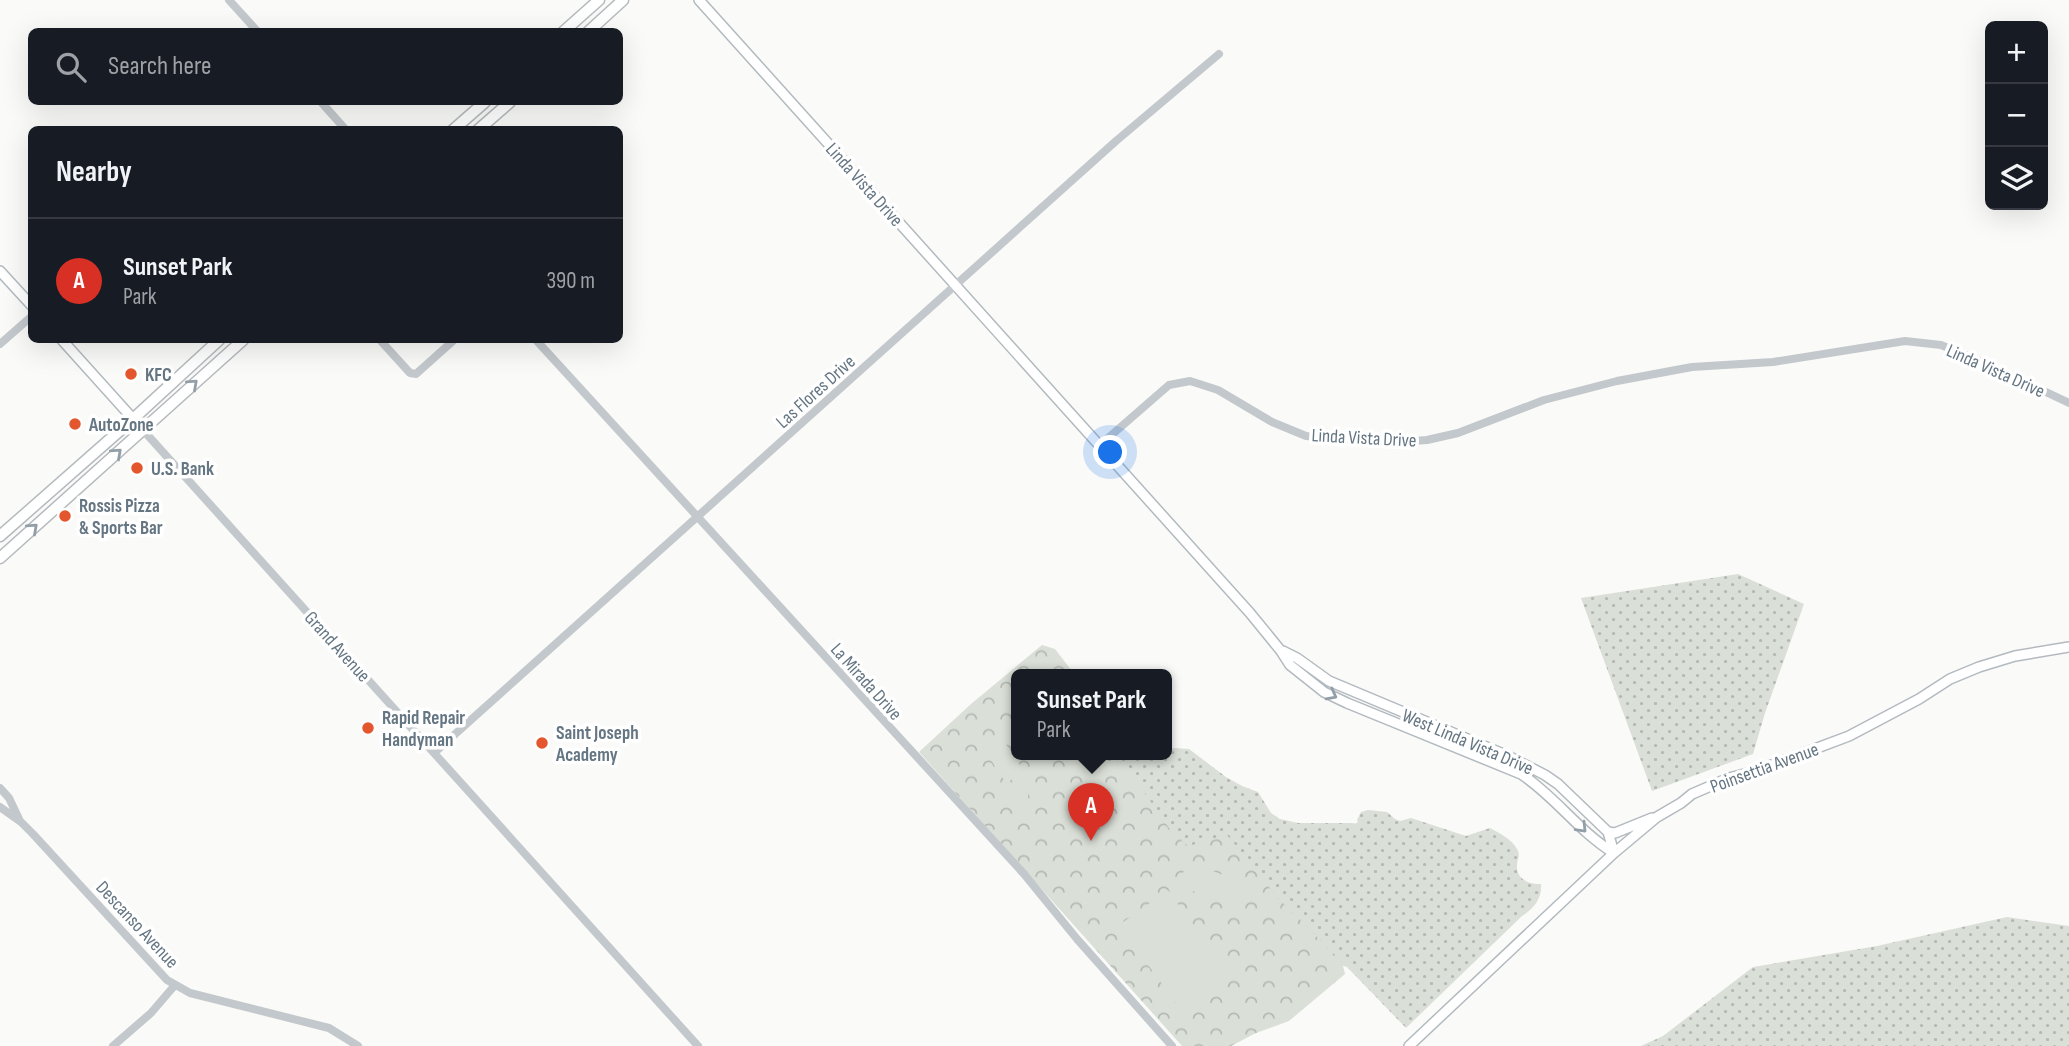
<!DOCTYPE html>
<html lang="en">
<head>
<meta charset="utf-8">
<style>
	:root { --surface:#171b24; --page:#242831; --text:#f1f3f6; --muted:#9ea1a6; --line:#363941; --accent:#d93025 }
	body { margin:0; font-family:"Sofia Sans Condensed",sans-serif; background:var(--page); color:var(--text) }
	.controls { position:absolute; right:21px; top:21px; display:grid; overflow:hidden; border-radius:10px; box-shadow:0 7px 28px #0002 }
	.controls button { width:63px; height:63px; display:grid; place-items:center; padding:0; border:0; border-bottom:2px solid var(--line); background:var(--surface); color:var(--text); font:35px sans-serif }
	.you { position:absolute; left:1111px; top:453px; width:24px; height:24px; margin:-18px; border:5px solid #fff; border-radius:50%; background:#1a73e8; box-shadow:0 0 0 10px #1a73e833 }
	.badge { display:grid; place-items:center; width:46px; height:46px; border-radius:50%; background:var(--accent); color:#fff; font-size:23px; font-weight:700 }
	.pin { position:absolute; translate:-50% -58px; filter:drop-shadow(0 2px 4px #0008) }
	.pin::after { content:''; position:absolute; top:37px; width:24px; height:21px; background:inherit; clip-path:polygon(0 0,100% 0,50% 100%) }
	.popup { position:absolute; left:1011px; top:669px; width:161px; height:91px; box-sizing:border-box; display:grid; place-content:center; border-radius:10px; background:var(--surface); filter:drop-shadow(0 2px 5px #0005); font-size:23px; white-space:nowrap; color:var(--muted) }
	.popup b { font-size:26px; color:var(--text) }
	.popup::after { content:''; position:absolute; left:50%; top:100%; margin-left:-14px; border:14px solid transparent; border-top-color:var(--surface) }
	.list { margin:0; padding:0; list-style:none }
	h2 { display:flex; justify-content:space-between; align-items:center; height:91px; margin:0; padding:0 28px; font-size:30px }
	h2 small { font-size:23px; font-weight:400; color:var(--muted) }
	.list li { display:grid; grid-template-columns:46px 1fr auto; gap:21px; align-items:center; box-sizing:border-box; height:126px; padding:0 28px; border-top:2px solid var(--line) }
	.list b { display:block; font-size:26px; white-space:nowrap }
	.list p { margin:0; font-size:23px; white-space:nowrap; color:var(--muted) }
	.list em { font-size:23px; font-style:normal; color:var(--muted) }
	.icon { flex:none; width:38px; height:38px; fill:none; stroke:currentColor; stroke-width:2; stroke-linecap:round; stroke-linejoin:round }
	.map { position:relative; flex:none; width:2069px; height:1046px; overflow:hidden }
	.search { position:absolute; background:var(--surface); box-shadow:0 7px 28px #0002; left:28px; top:28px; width:595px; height:77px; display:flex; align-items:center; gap:18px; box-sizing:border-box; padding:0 24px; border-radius:10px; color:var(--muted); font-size:26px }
	.panel { position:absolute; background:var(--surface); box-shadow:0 7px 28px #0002; left:28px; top:126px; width:595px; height:217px; border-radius:10px }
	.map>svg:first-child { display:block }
	.grass { fill:url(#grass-dots) }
	.forest { fill:url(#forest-crowns) }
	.pitch { fill:#dadfd7 }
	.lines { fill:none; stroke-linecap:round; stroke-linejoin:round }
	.secondary-casing { stroke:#b3babf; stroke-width:12 }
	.primary-casing { stroke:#b5babe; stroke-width:13 }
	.tertiary { stroke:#c3c8cc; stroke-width:8 }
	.secondary { stroke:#fff; stroke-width:9 }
	.primary { stroke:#fff; stroke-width:10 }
	.oneway { stroke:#939fa8 }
	.poi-dot { fill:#e4572e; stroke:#fff; stroke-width:2.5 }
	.labels { text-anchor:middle; stroke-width:7; stroke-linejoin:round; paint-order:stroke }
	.street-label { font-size:19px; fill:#657683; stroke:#fff }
	.poi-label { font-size:19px; font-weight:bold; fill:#657683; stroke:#fff; text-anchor:start }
</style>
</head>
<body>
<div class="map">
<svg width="2069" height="1046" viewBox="0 0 2069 1046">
	<defs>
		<pattern id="grass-dots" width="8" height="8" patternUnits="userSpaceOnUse" patternTransform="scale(1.75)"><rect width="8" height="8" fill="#dadfd7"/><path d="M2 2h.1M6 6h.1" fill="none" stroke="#b4b9b4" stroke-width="1.8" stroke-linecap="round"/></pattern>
		<pattern id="forest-crowns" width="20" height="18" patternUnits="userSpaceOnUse" patternTransform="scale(1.75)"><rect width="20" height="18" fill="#dadfd7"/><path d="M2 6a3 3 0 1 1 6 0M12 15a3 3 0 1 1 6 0" fill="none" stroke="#b4b9b4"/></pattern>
	</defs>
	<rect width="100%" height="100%" fill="#fafaf8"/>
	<path class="grass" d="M1738,574l66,30 -39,109 -12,41 -101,37 -71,-193z
		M1174,748l15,1 37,28 16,9 16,6 13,21 9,6 18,4h54l3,1 3,-2 -1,-2 4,-8 7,-2 19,2 8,7 5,2 11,-3 55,18 24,-8c9,5 22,11 27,21 4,6 0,10 0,16 -1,14 12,20 24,19 1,15 -7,24 -19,32l-116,112 -59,-61 -16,-5 -137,-105 -128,-102h100v-4z
		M2007,917l62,9v120h-428l22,-10 90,-69 124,-21z"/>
	<path class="forest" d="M1042,645l13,4 20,26h-59v80h71l41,14 43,62 17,15 40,-10 49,61 65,65 3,12 -56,47 -33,12 -25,13h-49l-263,-294 52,-48z"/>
	<path class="pitch" d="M995,740l10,2c2,3 3,7 5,10 6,11 15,10 7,25l12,1 -1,22 -13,-1 1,-22 -10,6 -23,-35z
		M1191,863l51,19 1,5 -6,16 -5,3 -50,-19c-3,-7 2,-21 9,-24z
		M1168,890l61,86 -48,34 -62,-85z"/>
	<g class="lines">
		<g class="secondary-casing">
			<path id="secondary" d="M699,0l551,613 31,38 9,14 34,27 23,11 174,71c34,22 58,58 93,79
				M0,271l32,35
				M62,340l81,90
				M1283,651l14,7 32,23 179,75 37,19 13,9 50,48 6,21
				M1608,832l7,1 37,-15
				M1409,1046l205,-193 43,-36 24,-14 11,-9 37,-16 27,-7 93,-35 70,-37 31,-20 29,-12 36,-11 54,-9"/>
		</g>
		<g class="primary-casing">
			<path id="primary" d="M563,32l36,-32
				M588,32l35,-32
				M453,130l32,-28
				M478,130l32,-28
				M0,536l133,-117 86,-79
				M0,558l243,-218"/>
		</g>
		<path class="tertiary" d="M229,0l29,32
			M321,102l25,28
			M380,340l30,33 6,1 38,-34
			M536,340l488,534 53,65 95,107
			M0,344l32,-28
			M143,430l555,616
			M1100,445l69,-60 21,-4 28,9 54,32 34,14 81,7 40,-3 31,-7 86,-33 73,-19 75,-14 81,-5 132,-21 36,4 46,19 82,39
			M434,753l682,-612 103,-87
			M0,788l9,10 10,21
			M0,807l21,15 12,12 134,146 23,13 139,35 29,18
			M113,1046l38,-33 24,-28"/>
		<use href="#secondary" class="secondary"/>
		<use href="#primary" class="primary"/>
	</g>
	<defs><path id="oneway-chevron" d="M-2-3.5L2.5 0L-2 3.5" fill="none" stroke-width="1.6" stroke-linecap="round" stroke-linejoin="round" transform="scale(1.75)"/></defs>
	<g class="oneway">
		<use href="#oneway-chevron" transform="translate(193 384) rotate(-42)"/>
		<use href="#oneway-chevron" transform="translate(117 453) rotate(-42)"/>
		<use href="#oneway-chevron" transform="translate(33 528) rotate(-42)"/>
		<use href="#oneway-chevron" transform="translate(1332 695) rotate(28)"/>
		<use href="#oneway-chevron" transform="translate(1582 828) rotate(46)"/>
	</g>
	<g class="poi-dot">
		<circle cx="131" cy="374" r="7"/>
		<circle cx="75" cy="424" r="7"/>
		<circle cx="137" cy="468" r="7"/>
		<circle cx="65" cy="516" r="7"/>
		<circle cx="368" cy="728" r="7"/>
		<circle cx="542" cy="743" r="7"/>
	</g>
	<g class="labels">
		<g class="street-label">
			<text transform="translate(865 184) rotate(48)" y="7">Linda Vista Drive</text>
			<text transform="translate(1996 370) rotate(24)" y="7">Linda Vista Drive</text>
			<text transform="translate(815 391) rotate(-42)" y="7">Las Flores Drive</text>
			<text transform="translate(1364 437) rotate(3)" y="7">Linda Vista Drive</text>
			<text transform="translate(338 646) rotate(48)" y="7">Grand Avenue</text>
			<text transform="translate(867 681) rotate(48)" y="7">La Mirada Drive</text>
			<text transform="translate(1468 741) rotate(23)" y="7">West Linda Vista Drive</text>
			<text transform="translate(1764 767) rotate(-20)" y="7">Poinsettia Avenue</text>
			<text transform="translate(138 924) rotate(47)" y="7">Descanso Avenue</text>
		</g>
		<g class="poi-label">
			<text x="145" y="381">KFC</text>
			<text x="89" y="431">AutoZone</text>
			<text x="151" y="475">U.S. Bank</text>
			<text x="79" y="512">Rossis Pizza<tspan x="79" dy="22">&amp; Sports Bar</tspan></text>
			<text x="382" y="724">Rapid Repair<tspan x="382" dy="22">Handyman</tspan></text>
			<text x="556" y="739">Saint Joseph<tspan x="556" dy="22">Academy</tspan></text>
		</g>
	</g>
</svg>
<div class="controls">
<button>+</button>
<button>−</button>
<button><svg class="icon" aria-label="layers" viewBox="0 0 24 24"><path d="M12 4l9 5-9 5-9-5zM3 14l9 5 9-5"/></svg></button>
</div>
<div class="you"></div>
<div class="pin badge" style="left:1091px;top:841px">A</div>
<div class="popup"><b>Sunset Park</b>Park</div>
<div class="search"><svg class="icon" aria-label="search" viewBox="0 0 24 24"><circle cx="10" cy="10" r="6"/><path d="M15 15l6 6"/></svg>Search here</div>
<section class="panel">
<h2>Nearby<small></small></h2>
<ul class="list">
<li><span class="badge">A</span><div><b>Sunset Park</b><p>Park</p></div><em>390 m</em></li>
</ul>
</section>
</div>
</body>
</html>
